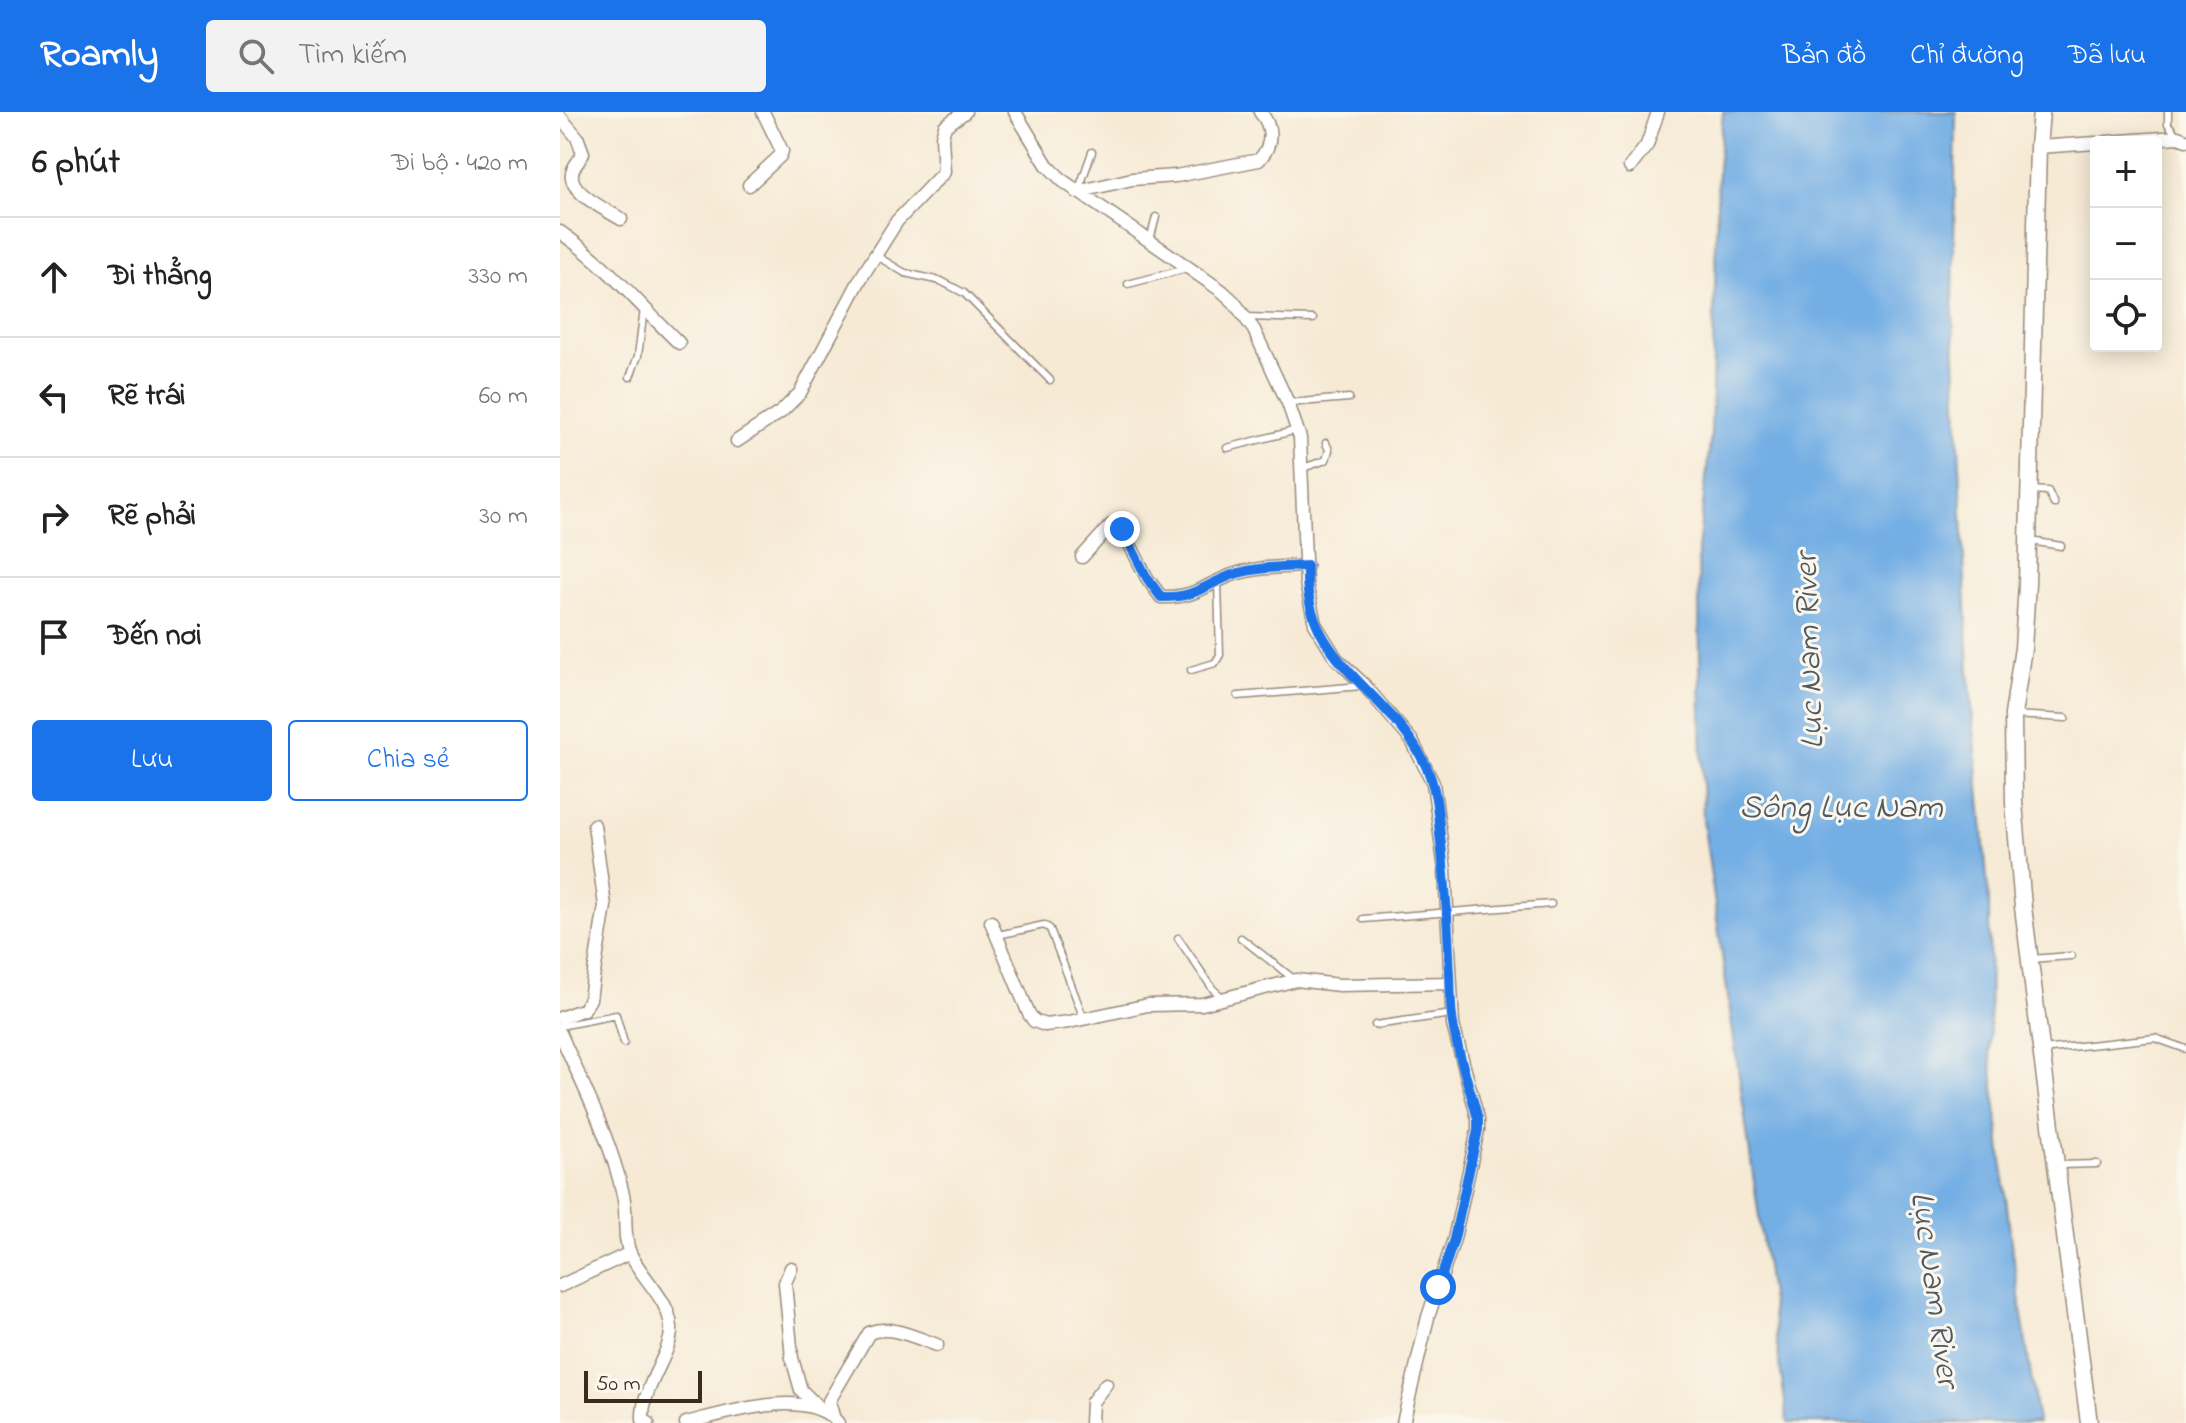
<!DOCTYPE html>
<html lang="vi">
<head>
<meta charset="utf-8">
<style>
	:root { --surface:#fff; --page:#f2f2f2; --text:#222; --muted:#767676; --line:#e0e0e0; --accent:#1a73e8 }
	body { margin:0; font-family:"Indie Flower",sans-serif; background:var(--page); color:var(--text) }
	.controls { position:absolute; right:24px; top:24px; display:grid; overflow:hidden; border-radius:8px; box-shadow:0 4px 20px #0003 }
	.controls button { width:72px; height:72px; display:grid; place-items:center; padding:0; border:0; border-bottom:2px solid var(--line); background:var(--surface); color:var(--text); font:40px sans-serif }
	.scale { position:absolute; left:24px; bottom:20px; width:118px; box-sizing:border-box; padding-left:8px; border:4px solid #3b2a1e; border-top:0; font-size:22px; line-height:28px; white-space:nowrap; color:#3b2a1e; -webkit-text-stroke:6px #fbf7ec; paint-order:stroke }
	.stop { position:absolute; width:24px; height:24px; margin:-18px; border:6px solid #1a73e8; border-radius:50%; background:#fff }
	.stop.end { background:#1a73e8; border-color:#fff; box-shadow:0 2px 8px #0008 }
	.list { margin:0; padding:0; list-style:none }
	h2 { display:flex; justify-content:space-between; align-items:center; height:104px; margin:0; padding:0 32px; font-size:34px }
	h2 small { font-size:26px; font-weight:400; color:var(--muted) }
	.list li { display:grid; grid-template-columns:52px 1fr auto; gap:24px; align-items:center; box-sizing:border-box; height:120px; padding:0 32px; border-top:2px solid var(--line) }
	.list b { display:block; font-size:30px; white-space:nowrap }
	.list em { font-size:26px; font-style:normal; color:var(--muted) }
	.actions { display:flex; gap:16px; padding:24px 32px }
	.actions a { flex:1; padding:18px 0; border:2px solid var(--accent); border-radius:8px; text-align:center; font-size:28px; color:var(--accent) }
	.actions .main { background:var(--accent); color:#fff }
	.icon { flex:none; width:44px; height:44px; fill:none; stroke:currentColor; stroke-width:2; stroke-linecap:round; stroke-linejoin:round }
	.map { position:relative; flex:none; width:1626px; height:1311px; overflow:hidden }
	header { display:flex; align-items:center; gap:48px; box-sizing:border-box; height:112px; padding:0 40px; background:var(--accent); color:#fff }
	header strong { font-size:38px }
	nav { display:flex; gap:44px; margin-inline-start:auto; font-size:28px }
	.search { width:560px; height:72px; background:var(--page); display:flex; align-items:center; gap:20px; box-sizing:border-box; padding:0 28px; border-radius:8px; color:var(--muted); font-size:30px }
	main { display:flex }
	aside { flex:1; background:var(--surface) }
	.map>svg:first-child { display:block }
	.water { fill:#73aee4; stroke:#576c81; stroke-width:2 }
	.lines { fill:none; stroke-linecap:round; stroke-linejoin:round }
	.service-casing { stroke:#988a7a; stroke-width:9 }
	.minor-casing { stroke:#988a7a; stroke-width:15 }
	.tertiary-casing { stroke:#988a7a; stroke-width:19 }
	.service { stroke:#fff; stroke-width:6 }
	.minor { stroke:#fff; stroke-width:12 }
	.tertiary { stroke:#fff; stroke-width:16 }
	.route { stroke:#1a73e8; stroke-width:10 }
	.labels { text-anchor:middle; stroke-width:6; stroke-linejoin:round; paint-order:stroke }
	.water-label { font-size:34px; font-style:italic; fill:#4f5863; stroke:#fbf7ec }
</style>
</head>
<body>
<header>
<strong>Roamly</strong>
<div class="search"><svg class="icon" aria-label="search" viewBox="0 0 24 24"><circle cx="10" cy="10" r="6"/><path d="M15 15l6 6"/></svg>Tìm kiếm</div>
<nav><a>Bản đồ</a><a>Chỉ đường</a><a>Đã lưu</a></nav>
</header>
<main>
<aside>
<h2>6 phút<small>Đi bộ · 420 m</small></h2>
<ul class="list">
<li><svg class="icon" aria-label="ahead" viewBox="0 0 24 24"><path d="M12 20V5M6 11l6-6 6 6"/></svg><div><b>Đi thẳng</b></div><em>330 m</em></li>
<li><svg class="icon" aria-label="left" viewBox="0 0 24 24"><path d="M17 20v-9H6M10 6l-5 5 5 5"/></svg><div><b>Rẽ trái</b></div><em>60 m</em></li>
<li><svg class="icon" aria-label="right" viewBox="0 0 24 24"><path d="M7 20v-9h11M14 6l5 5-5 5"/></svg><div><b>Rẽ phải</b></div><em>30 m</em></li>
<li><svg class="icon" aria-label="arrive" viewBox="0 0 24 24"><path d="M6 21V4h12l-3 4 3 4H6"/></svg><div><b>Đến nơi</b></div></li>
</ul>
<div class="actions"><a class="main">Lưu</a><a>Chia sẻ</a></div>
</aside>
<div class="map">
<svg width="1626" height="1311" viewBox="0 0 1626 1311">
	<rect width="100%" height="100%" fill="#fbf7ec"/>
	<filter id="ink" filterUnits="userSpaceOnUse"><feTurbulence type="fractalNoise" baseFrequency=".0125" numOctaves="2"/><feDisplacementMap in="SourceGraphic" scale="16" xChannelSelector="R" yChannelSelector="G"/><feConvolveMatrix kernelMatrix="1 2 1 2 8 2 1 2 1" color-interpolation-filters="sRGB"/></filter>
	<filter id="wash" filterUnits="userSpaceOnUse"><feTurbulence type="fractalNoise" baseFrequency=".006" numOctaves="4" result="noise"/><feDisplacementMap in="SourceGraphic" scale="32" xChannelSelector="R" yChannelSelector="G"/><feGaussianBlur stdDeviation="1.8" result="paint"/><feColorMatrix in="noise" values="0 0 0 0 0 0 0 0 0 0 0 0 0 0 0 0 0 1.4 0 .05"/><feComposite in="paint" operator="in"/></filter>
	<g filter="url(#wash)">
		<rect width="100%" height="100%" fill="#f6ead5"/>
		<path class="water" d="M1163,0h233l-3,199 16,361 20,229 1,151 21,190 27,181h-250l-85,-603 -5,-270 13,-116 7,-265z"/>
	</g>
	<g filter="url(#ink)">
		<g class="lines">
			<g class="service-casing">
				<path id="service" d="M1608,0v12l10,13
					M519,77l13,-37
					M590,128l6,-23
					M315,143l30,18 36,8 23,12 86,87
					M568,172l58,-15
					M685,205l68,2
					M70,265l8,-21 6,-47
					M728,291l61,-5
					M667,336l70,-18
					M743,356l23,-8 3,-10 -3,-7
					M1470,378l18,1 6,13
					M1471,429l30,5
					M631,558l24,-7 5,-8 -2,-73
					M678,584l124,-10
					M1453,603l53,3
					M803,807l188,-15
					M438,823l46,-10 6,4 34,90
					M618,826l35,51 10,9
					M681,826l54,42
					M1470,847l41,-3
					M815,913l77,-11
					M0,914l56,-11 8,28
					M1482,938l113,-12 31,11
					M1500,1053l37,-1"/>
			</g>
			<g class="minor-casing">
				<path id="minor" d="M455,0l32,53 16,16 159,110 12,11 20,28 34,73 12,35 6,145 9,41 21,34 29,28 47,55 21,42 12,87 8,155 25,94v11l-24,109 -26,78 -25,106
					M0,5l17,20 6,16c-2,6 -8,11 -10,17 -9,21 34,40 48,49
					M1546,30l72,-5 8,3
					M1478,35l58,-4
					M1070,55l17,-22 11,-33
					M189,73l31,-29 2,-5 -19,-39
					M517,80l55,-13 44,-3 83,-16c14,-15 14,-33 1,-48
					M0,120c48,33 78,72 119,111
					M177,329l44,-29 19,-19 61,-115 36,-57 47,-49 -2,-35 3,-11 20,-14
					M522,445l29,-32 5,-1 6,5 25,49 14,19c34,1 42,-11 71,-22 24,-8 50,-8 75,-9
					M431,810l38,92 5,7 11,4 24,-3 79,-17 54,-1 94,-24 43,5 112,-2
					M0,906l24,-9 6,-10 2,-14 13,-79 -11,-81
					M0,921c20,46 44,93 58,142 3,11 7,24 7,35 1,14 -1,30 5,43 11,25 39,46 41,74 2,26 -30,59 -28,93l5,3
					M231,1156l-6,15 7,75 9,32 18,18
					M0,1174l70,-33
					M273,1304l-4,-15 40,-68c22,-9 47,5 68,12
					M126,1311c40,-10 122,-37 152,0
					M531,1311l1,-21 14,-18"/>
			</g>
			<g class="tertiary-casing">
				<path id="tertiary" d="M1481,0l-3,35 -11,437 -4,64 -10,67 1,88 9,104 66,516"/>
			</g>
			<use href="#service" class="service"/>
			<use href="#minor" class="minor"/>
			<use href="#tertiary" class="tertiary"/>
		</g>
	</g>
	<g class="lines" filter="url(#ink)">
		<path class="route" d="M562,417l25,49 14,19c34,1 42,-11 71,-22 24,-8 50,-8 75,-9 -5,97 81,122 118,198 11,22 13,47 15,71 6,47 8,93 10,140 1,16 0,33 3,49 5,32 17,64 25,95v11l-24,109 -16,48"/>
	</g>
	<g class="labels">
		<g class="water-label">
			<text transform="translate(1247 539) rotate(-92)" y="12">Lục Nam River</text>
			<text x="1281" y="705">Sông Lục Nam</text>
			<text transform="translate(1377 1177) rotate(82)" y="12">Lục Nam River</text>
		</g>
	</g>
</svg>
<div class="controls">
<button>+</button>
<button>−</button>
<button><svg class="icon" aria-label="locate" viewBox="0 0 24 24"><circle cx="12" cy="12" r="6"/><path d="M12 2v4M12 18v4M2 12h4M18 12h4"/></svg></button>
</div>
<div class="scale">50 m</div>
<div class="stop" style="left:878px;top:1175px"></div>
<div class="stop end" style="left:562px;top:417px"></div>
</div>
</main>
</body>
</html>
